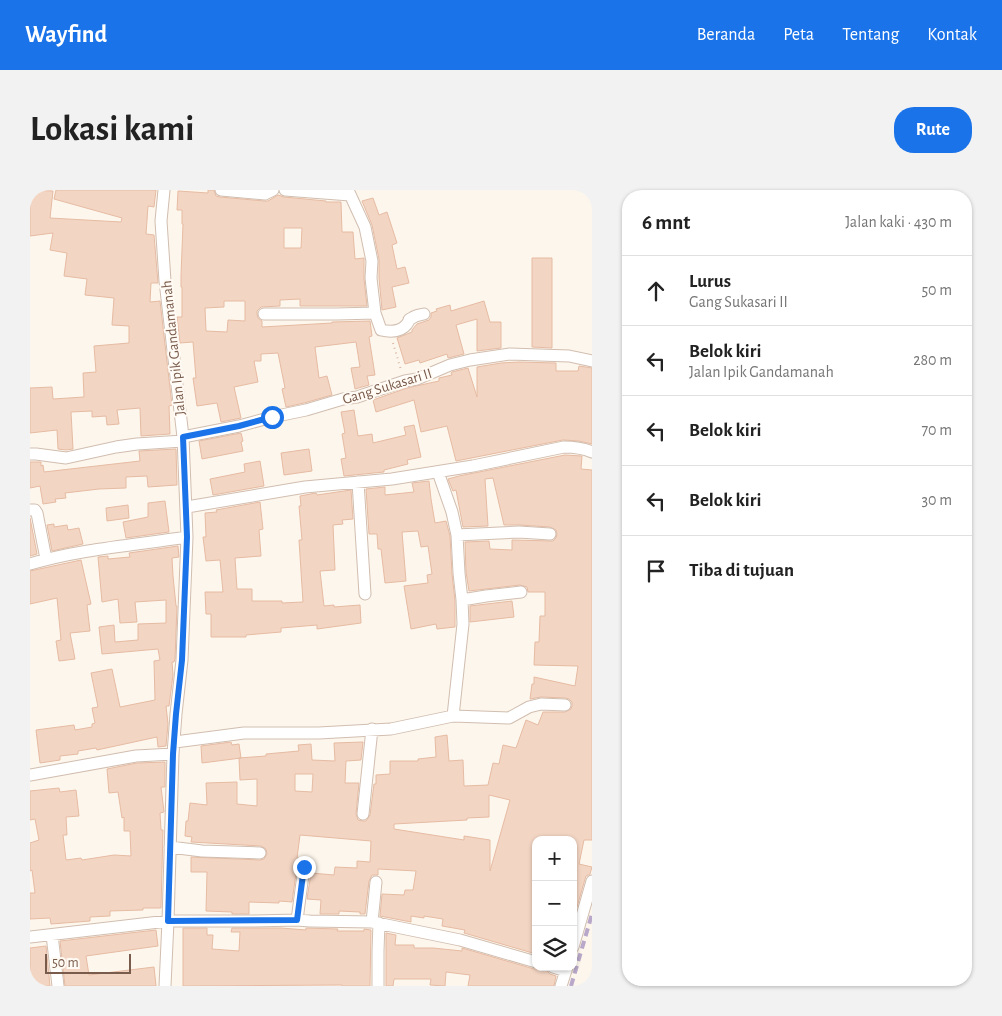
<!DOCTYPE html>
<html lang="id">
<head>
<meta charset="utf-8">
<style>
	:root { --surface:#fff; --page:#f2f2f2; --text:#222; --muted:#767676; --line:#e0e0e0; --accent:#1a73e8 }
	body { margin:0; font-family:"Alegreya Sans",sans-serif; background:var(--page); color:var(--text) }
	.controls { position:absolute; right:15px; bottom:15px; display:grid; overflow:hidden; border-radius:10px; box-shadow:0 1px 4px #0004 }
	.controls button { width:45px; height:45px; display:grid; place-items:center; padding:0; border:0; border-bottom:1px solid var(--line); background:var(--surface); color:var(--text); font:25px sans-serif }
	.scale { position:absolute; left:15px; bottom:12px; width:86px; box-sizing:border-box; padding-left:5px; border:2px solid #7a5c4d; border-top:0; font-size:14px; line-height:18px; white-space:nowrap; color:#7a5c4d; -webkit-text-stroke:4px #fffaf3; paint-order:stroke }
	.stop { position:absolute; width:15px; height:15px; margin:-11px; border:4px solid #1a73e8; border-radius:50%; background:#fff }
	.stop.end { background:#1a73e8; border-color:#fff; box-shadow:0 1px 5px #0008 }
	.list { margin:0; padding:0; list-style:none }
	h2 { display:flex; justify-content:space-between; align-items:center; height:65px; margin:0; padding:0 20px; font-size:21px }
	h2 small { font-size:16px; font-weight:400; color:var(--muted) }
	.list li { display:grid; grid-template-columns:32px 1fr auto; gap:15px; align-items:center; box-sizing:border-box; height:70px; padding:0 20px; border-top:1px solid var(--line) }
	.list b { display:block; font-size:19px; white-space:nowrap }
	.list p { margin:0; font-size:16px; white-space:nowrap; color:var(--muted) }
	.list em { font-size:16px; font-style:normal; color:var(--muted) }
	.icon { flex:none; width:28px; height:28px; fill:none; stroke:currentColor; stroke-width:2; stroke-linecap:round; stroke-linejoin:round }
	.map { position:relative; flex:none; width:562px; height:796px; overflow:hidden; border-radius:20px }
	header { display:flex; align-items:center; gap:30px; box-sizing:border-box; height:70px; padding:0 25px; background:var(--accent); color:#fff }
	header strong { font-size:24px }
	nav { display:flex; gap:28px; margin-inline-start:auto; font-size:18px }
	.intro { display:flex; align-items:center; justify-content:space-between; box-sizing:border-box; height:120px; padding:0 30px }
	h1 { margin:0; font-size:35px }
	.button { padding:12px 22px; border-radius:20px; background:var(--accent); color:#fff; font-size:18px; font-weight:700 }
	main { display:flex; gap:30px; padding:0 30px }
	aside { flex:1; background:var(--surface); border-radius:20px; box-shadow:0 1px 4px #0004 }
	.map>svg:first-child { display:block }
	.building { fill:#f3d5c3; stroke:#e6bba3; fill-rule:evenodd }
	.lines { fill:none; stroke-linecap:round; stroke-linejoin:round }
	.minor-casing { stroke:#d1beb0; stroke-width:13 }
	.path { stroke:#d9b8a5; stroke-width:2; stroke-dasharray:1 4; stroke-linecap:butt }
	.minor { stroke:#fff; stroke-width:11 }
	.rail { stroke:#b9a8c9; stroke-width:4; stroke-dasharray:8 5; stroke-linecap:butt }
	.route { stroke:#1a73e8; stroke-width:6 }
	.labels { text-anchor:middle; stroke-width:4; stroke-linejoin:round; paint-order:stroke }
	.street-label { font-size:15px; fill:#7a5c4d; stroke:#fffaf3 }
</style>
</head>
<body>
<header>
<strong>Wayfind</strong>
<nav><a>Beranda</a><a>Peta</a><a>Tentang</a><a>Kontak</a></nav>
</header>
<div class="intro"><h1>Lokasi kami</h1><a class="button">Rute</a></div>
<main>
<div class="map">
<svg width="562" height="796" viewBox="0 0 562 796">
	<rect width="100%" height="100%" fill="#fdf6ec"/>
	<path class="building" d="M0,0l23,1 -3,27 71,4 1,-4 -68,-19 2,-9h100l-2,17 -6,-1 -2,28 8,1 4,48h-7l-1,19 10,-1 12,104 -3,1 1,28 -29,2 -1,-28 -23,2 2,14 -12,1 -1,-9 -14,1v-6l-21,1 2,37 -7,1 -8,-1 -1,-19 -27,3v-45l22,-1 1,12 31,-2 -1,-24 13,-1 -2,-26 35,-3v-17l-17,-1 2,-27 -29,-3 2,-16 -23,-3 3,-23 -17,-3 3,-17 -23,3z
		M178,0h6l2,6 4,1 44,4h4l10,-6 6,2 42,4v1h15l1,30h11l2,27 9,-1v21l3,27h-67v-7l-20,1v6l-19,1 -4,4v3l1,4 4,3v6l70,-4v-1l38,-1 2,15 -3,1 6,38 -8,1 2,9 -14,4 -4,-21 9,-1 -4,-25 -41,5 4,31 8,-2 5,19 -28,8 -18,4 -4,-18 3,-1 -7,-35 -17,1v7h-7l4,21 -24,5 7,31 -20,4 -4,-19 -20,3 -4,-28h3l-3,-36 -13,1 -3,-26h5v-30h-1v-11l2,-52h-1v-14h-5l1,-19 30,2zM254,38h18l-1,20h-17zM194,111h21v20l-17,-1 -1,12 -21,-1 -1,-23 19,-1z
		M343,8l6,17 8,-3 10,31 -5,2 5,24 8,-2 4,16 -17,4 4,20 -14,3 -3,-32v-19l-7,-34 -10,-24z
		M502,68h20v90l-20,-1z
		M454,111l6,21h11v26l-24,3v-32l-21,6 8,29 -16,4 -1,-4 -27,9 -1,-3 -14,4 -8,-26 15,-6v-2l5,-6 12,-4 2,-3v-4l6,-2 -1,-2 14,-4 1,6z
		M489,172l37,1v8h22l1,-5 13,2v76l-13,-3 -16,-1 -107,21 -9,-35 -26,6 -7,-32 -38,12 -3,-12 34,-12 32,-7v-3l13,-3 -1,-2 1,-1 16,-4 9,29v-30l24,-4z
		M324,220l4,26 14,-2 1,9 33,-8 -2,-8 10,-2 7,32 -14,3 1,4 -24,6v2l-40,4 -3,-17 5,-1 -4,-24 3,-1 -4,-21z
		M211,243l2,8 -2,1 2,9 -41,8 -3,-18z
		M146,259l1,36 -29,2 -1,-11 -21,1v11l-27,1 -34,4 1,5 -11,1 1,3 -13,2 -3,-18 -10,2v-26h11v4l2,-1 1,7 96,-11 -1,-10z
		M279,259l3,22 -28,4 -3,-22z
		M535,265l17,1 -1,13 11,1v370h-8l-5,24 13,3 -2,7 -4,2 -1,3 -10,35h-2v-74h-37v114l-72,-21 1,-3 -23,-4 1,-7 -19,-3v2l-13,-2v6l-31,-6 2,-22 22,1 1,-5h8l3,-19 -38,-2v6h-6l-3,6 -4,33h-5v-2l-21,-1v3h-19l1,-14 -14,-1 4,-26 23,2 1,-8 22,1v-7l13,1 1,-21 -71,-6 -3,23h2l-2,8 -5,36 -13,-1v2l-30,-1v12h-17v-2l-26,-1 1,-39h-16v-15l69,3 4,-1 3,-5 -1,-5 -5,-3 -70,-4 1,-5 -7,-1 1,-15h2l2,-18 17,2 -1,-22 31,-1v22l20,2v-27l-17,1 -1,-22 27,-2v-2l33,-3 -1,-6 13,-1 1,16 23,1 -1,-18 29,-1 -2,18 -15,1 -1,22h14l-3,31 2,6 5,1h3l4,-6 4,-31h2v-9l14,-1v-13h28v-2l18,-2 -1,-20 12,-2 2,26 14,-1 1,26 24,-1 5,-22 6,1 4,-19 13,3 10,-28 12,5 5,-13h22l6,-3 1,-3v-4l-3,-3 -3,-1 -25,-1 -11,2 2,-15h2v-7l41,9 3,-20 -44,-1 1,-23h4l1,-26h5v-24h-17l-1,-5 -7,-2 -51,6 -3,-19 -1,-30 24,-1 1,8 22,1v-10l41,1 3,-3 1,-4 -1,-4 -6,-3 -31,-2h-15l-11,-47 -8,1 3,47 -25,1 -7,-37 -3,1 -5,-12 11,-3zM265,584h18l-1,18 -17,-1zM459,605l21,5 -20,71v-31l-26,-4v4l-70,-11v-5l73,-4v-2l22,-1z
		M230,271l4,25 -51,9 -3,-16 35,-7 -1,-8z
		M399,291l2,18 4,24 11,-2 4,15 2,38 3,27v26l-18,2 -1,-5 -25,5 -7,-43 24,-3 -1,-8 5,-1 -4,-28 -7,1 -3,-16 -16,1 4,49 -21,2 -4,-34h-3l-1,-15h-8l-3,-45 19,-2v8l29,-3 -2,-9z
		M321,300l2,29 -11,1 1,4 -10,1 2,45 -15,1 4,35 10,-1v2l26,-2 1,18 -44,6v-4l-36,3v4l-35,3v2h-35v-23h-5l-1,-22h18l-3,-32 -14,1 -3,-24h3l-1,-24 12,-1 -1,-2 44,-8 3,27 -4,1 2,26 -26,2 2,31h15v12h30v2l21,-1 -4,-62h3l-3,-34h2l-1,-10 16,-3 1,2z
		M135,311l4,31 -43,6 -3,-16 25,-5v-14z
		M98,315l1,13 -22,3 -1,-13z
		M0,328l7,36 -7,2z
		M24,334v3l13,-2 1,5 11,-2 4,16 -31,7 -5,-26z
		M148,356l1,11 -7,1 1,18 3,30h1l-2,53 -1,3h-2l1,13 -4,31h-3l2,18 -2,22 -8,1 -1,-10 -60,13 -1,-2 -18,3v3l-18,2v4l-20,3 -4,-33 38,-5 1,5 17,-3v-3l3,-1 -3,-15 6,-1 -7,-34 21,-4 8,38 35,-7 -1,-39 6,-1 -2,-11 -56,5 -3,-27 15,-2 1,17 23,-2v-16l28,-1v-23l-31,2 2,20 -17,1 -2,-24 -16,3 -4,-45 10,-1v3l22,-2 -1,-4z
		M51,370l10,44 -4,1 3,26 -20,2 5,26 -16,2 -3,-20 5,-1 -4,-42 -27,6v-33z
		M482,411l2,16 -44,5v-16z
		M201,552l1,3 7,-1 2,14 -39,5 -1,-17z
		M135,572v25h-4l3,25 -4,1 1,17h2l-2,78h-18v2l-33,1v5l-20,1v4l-39,3 -1,-6 -20,1v-26h5l-3,-23 -2,1v-28l9,-3 -4,-21 -5,1v-29l29,-3 1,4 16,-2 3,26 -13,1 1,18h-4l3,25 15,-2 1,2 32,-5 17,1 -1,-25h-6v-14l-2,1 -4,-26 -9,1 -2,-24 30,-6z
		M153,738h24v7h6l-1,14 27,2 1,-19h-9l1,-4h49l25,2v-2l32,1 -1,2h27v-2l7,1 -1,56h-28v-1l-159,1z
		M126,740l2,16 -72,10 3,19 65,-8 2,19h-91l-5,-45z
		M356,743l10,2 -1,10h19v3h19l29,3v-3l72,21h5l7,1 4,4 6,2 -2,10h-86l2,-11 -24,-3 -1,14 -15,-1 1,-6h-37l-1,7h-7z
		M16,756l4,40h-20v-38z"/>
	<g class="lines">
		<g class="minor-casing">
			<path id="minor" d="M134,0l-3,31 4,60 18,156 4,100 -5,123 -6,54 -3,40 -5,167 -3,65
				M191,0l44,4 8,-4
				M255,0l65,5
				M318,0l17,37 7,34 -1,17 4,35 6,17c9,2 20,2 26,-6 4,-5 -1,-3 5,-6 4,-3 8,-3 12,-4
				M234,124h73l38,-1
				M153,247l56,-11 33,-9 34,-7 37,-11 14,-2 48,-16 12,-2 33,-14 20,-5 40,-6 59,2 23,5
				M0,264h6l30,4 50,-11 21,-3 46,-3
				M408,282l14,40 5,23 2,38 3,27 1,24 -10,92
				M328,292l7,112
				M157,317l118,-20 87,-8 81,-13 91,-19c10,0 19,1 28,5
				M0,320h5l2,3 9,46
				M427,345l62,-3 31,2
				M0,374c51,-15 105,-19 157,-27
				M432,410l24,-4 35,-4
				M145,552l69,-9h75l72,-4 62,-13 56,2 20,-11 12,-3 24,1
				M0,585l106,-19 37,-2
				M333,624l9,-85
				M140,657l32,4 58,2
				M267,730l7,-53
				M342,732l4,-40
				M22,745l6,51
				M0,747l138,-16h85l44,-1 13,1 62,1 88,18 76,22
				M543,757l19,-66
				M523,777l13,4
				M348,796v-35l1,-28
				M531,796l6,-19"/>
		</g>
		<path class="path" d="M363,153l8,27"/>
		<use href="#minor" class="minor"/>
		<path class="rail" d="M541,796l21,-72"/>
	</g>
	<g class="lines">
		<path class="route" d="M242,227l-33,9 -56,11 4,100 -5,123 -6,54 -3,40 -5,167 129,-1 7,-53"/>
	</g>
	<g class="labels">
		<g class="street-label">
			<text transform="translate(143 158) rotate(-96)" y="5">Jalan Ipik Gandamanah</text>
			<text transform="translate(357 196) rotate(-17)" y="5">Gang Sukasari II</text>
		</g>
	</g>
</svg>
<div class="controls">
<button>+</button>
<button>−</button>
<button><svg class="icon" aria-label="layers" viewBox="0 0 24 24"><path d="M12 4l9 5-9 5-9-5zM3 14l9 5 9-5"/></svg></button>
</div>
<div class="scale">50 m</div>
<div class="stop" style="left:242px;top:227px"></div>
<div class="stop end" style="left:274px;top:677px"></div>
</div>
<aside>
<h2>6 mnt<small>Jalan kaki · 430 m</small></h2>
<ul class="list">
<li><svg class="icon" aria-label="ahead" viewBox="0 0 24 24"><path d="M12 20V5M6 11l6-6 6 6"/></svg><div><b>Lurus</b><p>Gang Sukasari II</p></div><em>50 m</em></li>
<li><svg class="icon" aria-label="left" viewBox="0 0 24 24"><path d="M17 20v-9H6M10 6l-5 5 5 5"/></svg><div><b>Belok kiri</b><p>Jalan Ipik Gandamanah</p></div><em>280 m</em></li>
<li><svg class="icon" aria-label="left" viewBox="0 0 24 24"><path d="M17 20v-9H6M10 6l-5 5 5 5"/></svg><div><b>Belok kiri</b></div><em>70 m</em></li>
<li><svg class="icon" aria-label="left" viewBox="0 0 24 24"><path d="M17 20v-9H6M10 6l-5 5 5 5"/></svg><div><b>Belok kiri</b></div><em>30 m</em></li>
<li><svg class="icon" aria-label="arrive" viewBox="0 0 24 24"><path d="M6 21V4h12l-3 4 3 4H6"/></svg><div><b>Tiba di tujuan</b></div></li>
</ul>
</aside>
</main>
</body>
</html>
